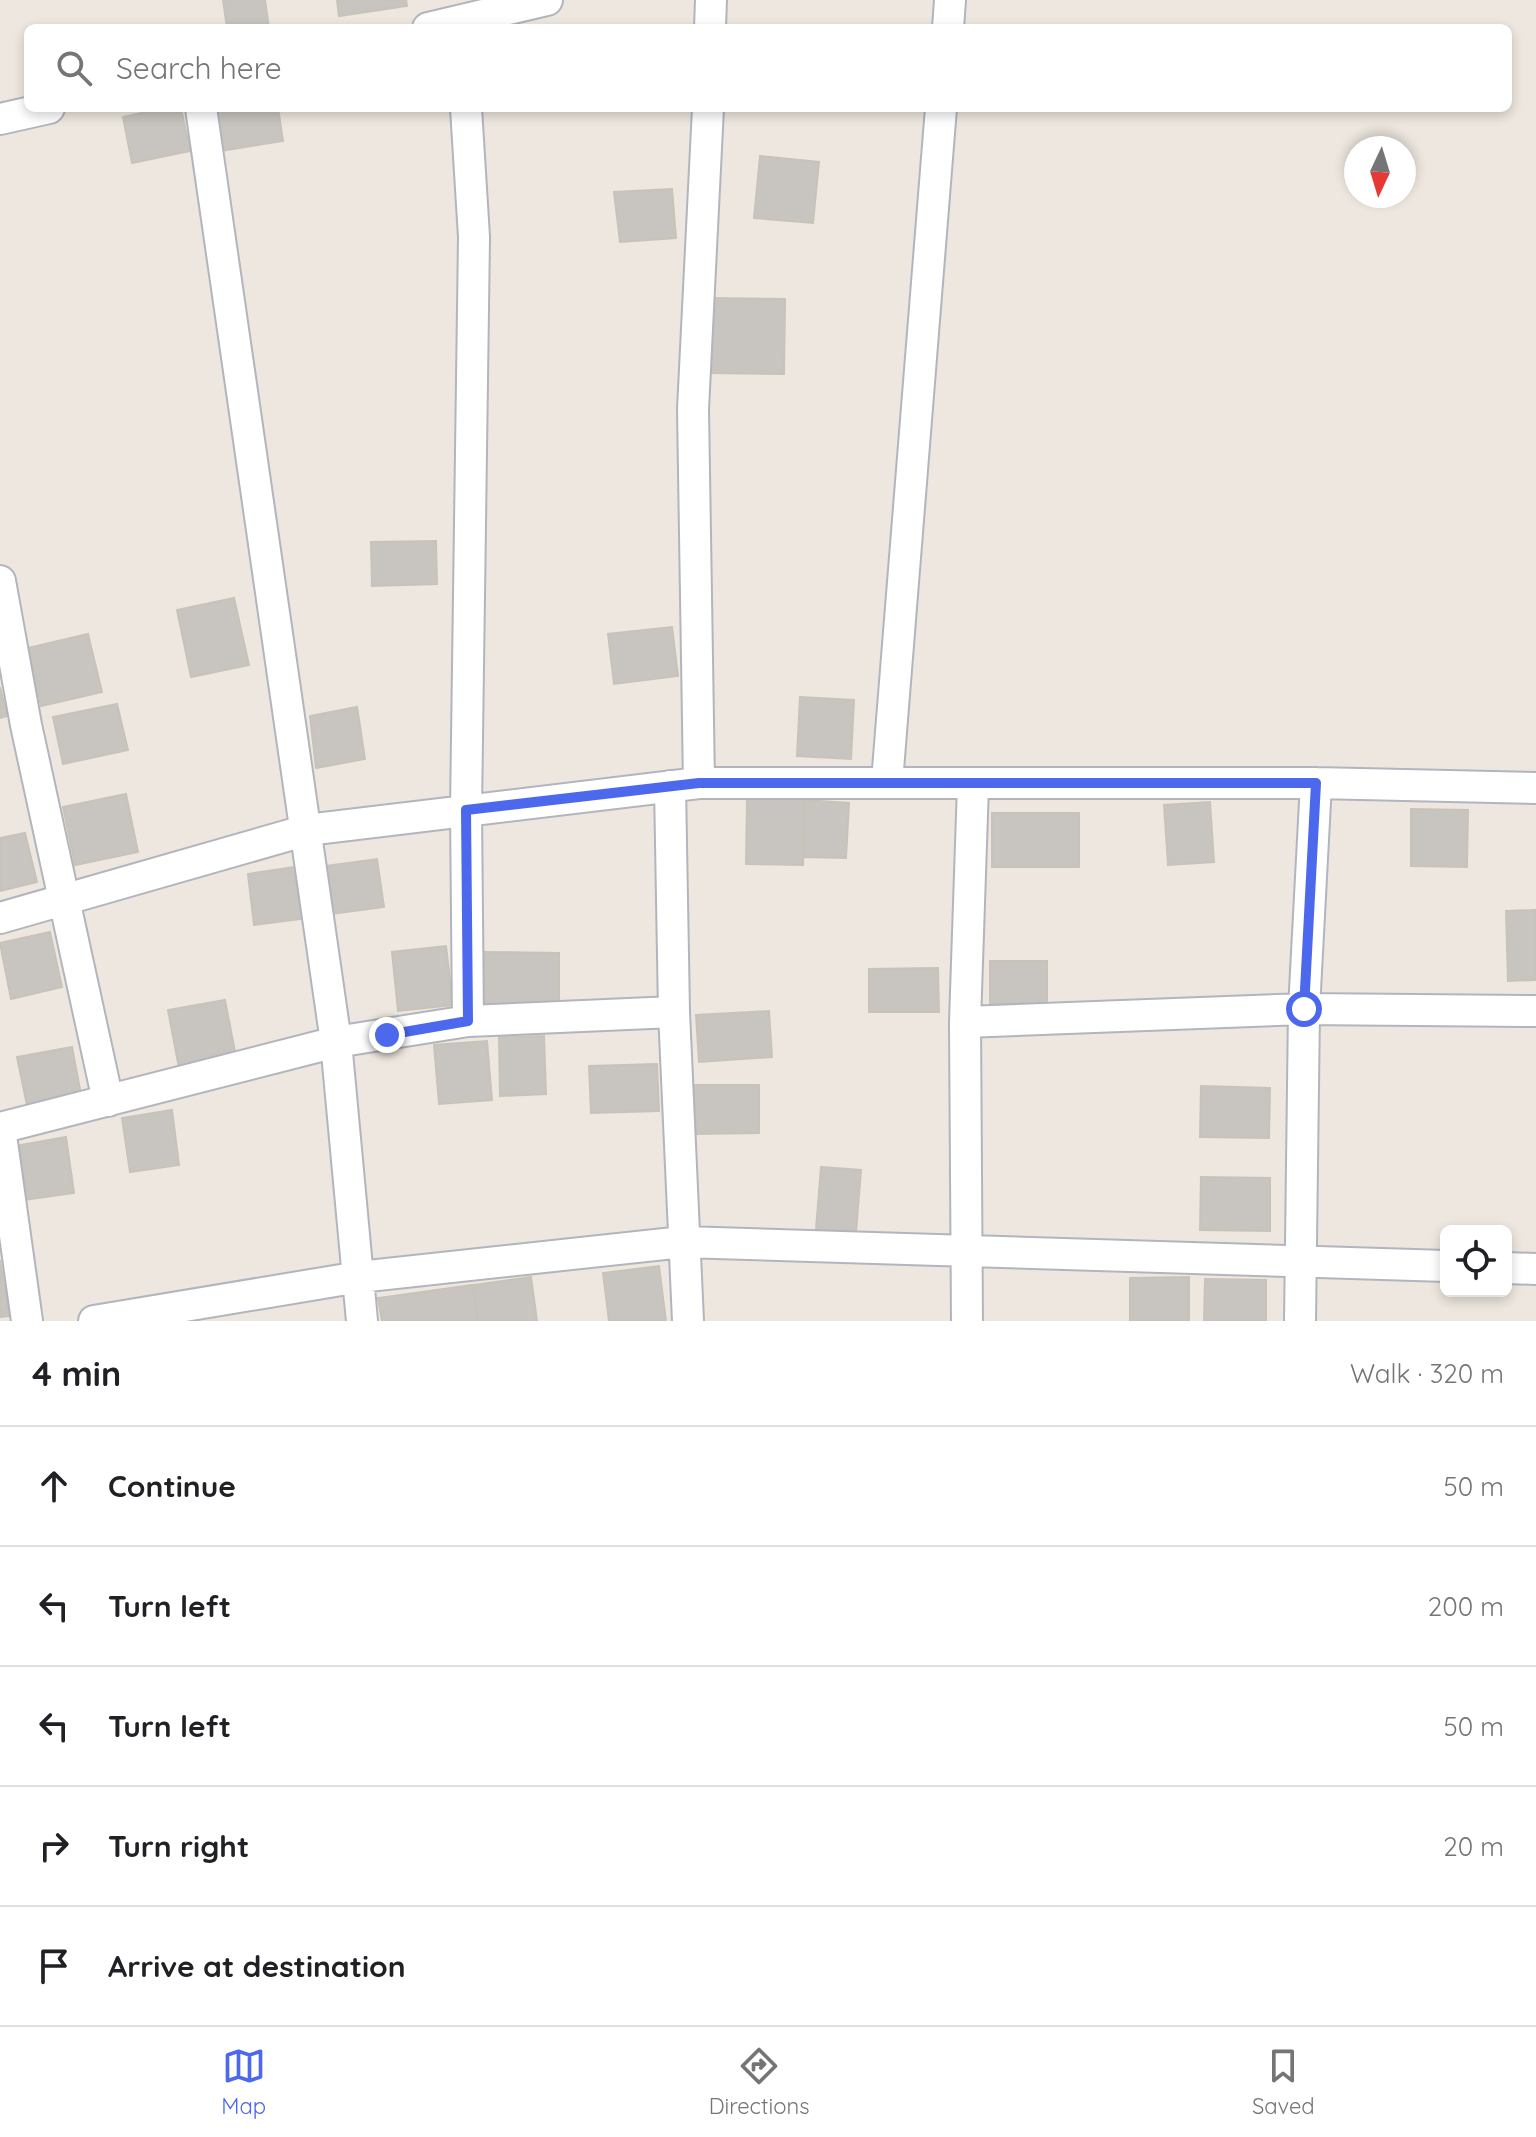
<!DOCTYPE html>
<html lang="en">
<head>
<meta charset="utf-8">
<style>
	:root { --surface:#fff; --page:#f2f2f2; --text:#202124; --muted:#757577; --line:#e0e0e0; --accent:#4c69ed }
	body { margin:0; font-family:Quicksand,sans-serif; background:var(--page); color:var(--text) }
	.controls { position:absolute; right:24px; bottom:24px; display:grid; overflow:hidden; border-radius:12px; box-shadow:0 4px 12px #0003 }
	.controls button { width:72px; height:72px; display:grid; place-items:center; padding:0; border:0; border-bottom:2px solid var(--line); background:var(--surface); color:var(--text); font:40px sans-serif }
	.compass { position:absolute; left:1344px; top:136px; width:72px; height:72px; border-radius:50%; background:var(--surface); box-shadow:0 4px 12px #0003; rotate:184deg }
	.stop { position:absolute; width:24px; height:24px; margin:-18px; border:6px solid #4c69ed; border-radius:50%; background:#fff }
	.stop.end { background:#4c69ed; border-color:#fff; box-shadow:0 2px 8px #0008 }
	.list { margin:0; padding:0; list-style:none }
	h2 { display:flex; justify-content:space-between; align-items:center; height:104px; margin:0; padding:0 32px; font-size:34px }
	h2 small { font-size:26px; font-weight:400; color:var(--muted) }
	.list li { display:grid; grid-template-columns:52px 1fr auto; gap:24px; align-items:center; box-sizing:border-box; height:120px; padding:0 32px; border-top:2px solid var(--line) }
	.list b { display:block; font-size:30px; white-space:nowrap }
	.list em { font-size:26px; font-style:normal; color:var(--muted) }
	.icon { flex:none; width:44px; height:44px; fill:none; stroke:currentColor; stroke-width:2; stroke-linecap:round; stroke-linejoin:round }
	.map { position:relative; flex:none; width:1536px; height:1321px; overflow:hidden }
	.search { position:absolute; background:var(--surface); box-shadow:0 4px 12px #0003; left:24px; right:24px; top:24px; height:88px; display:flex; align-items:center; gap:20px; box-sizing:border-box; padding:0 28px; border-radius:12px; color:var(--muted); font-size:30px }
	.sheet { height:704px; background:var(--surface) }
	nav { display:flex; justify-content:space-around; align-items:center; box-sizing:border-box; height:112px; border-top:2px solid var(--line); background:var(--surface); font-size:22px; color:var(--muted) }
	nav a { display:grid; justify-items:center; gap:4px }
	nav .on { color:var(--accent) }
	.map>svg:first-child { display:block }
	.building { fill:#c8c4bf; stroke:#c8c3b9; stroke-width:2 }
	.lines { fill:none; stroke-linecap:round; stroke-linejoin:round }
	.street-casing { stroke:#b3b5be; stroke-width:34 }
	.street { stroke:#fff; stroke-width:30 }
	.route { stroke:#4c69ed; stroke-width:10 }
</style>
</head>
<body>
<div class="map">
<svg width="1536" height="1321" viewBox="0 0 1536 1321">
	<rect width="100%" height="100%" fill="#ede7df"/>
	<path class="building" d="M223,0h42l4,28h-42z
		M337,0h69l1,6 -68,10z
		M164,108h17l9,43 -58,12 -9,-46z
		M214,108h64l5,33 -63,10z
		M760,156l59,6 -6,61 -59,-5z
		M672,189l4,49 -56,4 -6,-50z
		M711,298l74,1 -1,75 -74,-1z
		M436,541l1,43 -65,2 -1,-44z
		M234,598l15,67 -58,12 -14,-67z
		M672,627l6,49 -64,8 -6,-50z
		M88,634l14,58 -61,14 -13,-58z
		M0,687l7,29 -7,2z
		M800,697l54,3 -3,59 -54,-3z
		M117,704l11,46 -65,14 -10,-47z
		M357,707l8,52 -49,9 -6,-52z
		M126,794l12,58 -63,13 -12,-58z
		M747,798l58,2 -2,65 -57,-1z
		M805,800l44,3 -3,55 -42,-1z
		M1210,802l4,60 -46,3 -4,-60z
		M1411,809l57,1 -1,57 -56,-1z
		M992,813h87v54h-87z
		M25,833l12,49 -37,9v-53z
		M377,859l7,48 -52,7 -7,-48z
		M295,867l6,52 -47,6 -6,-51z
		M1536,910v70l-28,1 -2,-70z
		M50,932l12,55 -51,12 -11,-56z
		M446,946l7,59 -55,6 -6,-59z
		M482,952l77,1v51h-78z
		M990,961h57v42l-57,1z
		M938,968l1,44h-70v-43z
		M225,1000l11,57 -57,11 -11,-58z
		M769,1011l3,46 -73,5 -3,-47z
		M544,1036l2,58 -46,2 -1,-59z
		M487,1041l5,59 -53,4 -5,-59z
		M72,1047l10,53 -54,10 -11,-53z
		M657,1064l2,47 -68,2 -2,-47z
		M694,1085h65v48l-64,1z
		M1201,1086l69,2 -1,50 -69,-1z
		M172,1110l7,55 -49,7 -8,-54z
		M66,1137l8,56 -51,7 -8,-54z
		M821,1167l40,3 -5,63 -40,-4z
		M1201,1177l69,1v53l-70,-1z
		M0,1260l9,56 -9,1z
		M659,1266l7,55h-57l-6,-48z
		M531,1277l6,44h-59l-5,-36z
		M1189,1277v44h-59v-43z
		M1205,1279l61,1v41h-62z
		M473,1285l5,36h-96l-4,-23z"/>
	<g class="lines">
		<g class="street-casing">
			<path id="street" d="M428,28l119,-28
				M710,28l1,-28
				M948,28l2,-28
				M201,108l135,934 26,279
				M466,108l8,129 -8,573 2,211
				M0,119l49,-11
				M0,581l26,144 82,376
				M887,782l54,-674
				M699,783l-6,-374 15,-301
				M670,786l4,226 14,309
				M0,918l307,-88 392,-47h617l220,5
				M965,1022l339,-13 232,2
				M1506,1268l30,1
				M27,1321l-27,-193 336,-86 132,-21 206,-9
				M94,1321l265,-44 324,-35 763,24
				M967,1321l-2,-299 8,-237
				M1300,1321l4,-312 12,-226"/>
		</g>
		<use href="#street" class="street"/>
	</g>
	<g class="lines">
		<path class="route" d="M387,1035l81,-14 -2,-211 233,-27h617l-12,226"/>
	</g>
</svg>
<div class="controls">
<button><svg class="icon" aria-label="locate" viewBox="0 0 24 24"><circle cx="12" cy="12" r="6"/><path d="M12 2v4M12 18v4M2 12h4M18 12h4"/></svg></button>
</div>
<svg class="compass" viewBox="-18 -18 36 36"><path d="M0-13l5 13h-10z" fill="#e53935"/><path d="M0 13l5-13h-10z" fill="#757577"/></svg>
<div class="stop" style="left:1304px;top:1009px"></div>
<div class="stop end" style="left:387px;top:1035px"></div>
<div class="search"><svg class="icon" aria-label="search" viewBox="0 0 24 24"><circle cx="10" cy="10" r="6"/><path d="M15 15l6 6"/></svg>Search here</div>
</div>
<section class="sheet">
<h2>4 min<small>Walk · 320 m</small></h2>
<ul class="list">
<li><svg class="icon" aria-label="ahead" viewBox="0 0 24 24"><path d="M12 20V5M6 11l6-6 6 6"/></svg><div><b>Continue</b></div><em>50 m</em></li>
<li><svg class="icon" aria-label="left" viewBox="0 0 24 24"><path d="M17 20v-9H6M10 6l-5 5 5 5"/></svg><div><b>Turn left</b></div><em>200 m</em></li>
<li><svg class="icon" aria-label="left" viewBox="0 0 24 24"><path d="M17 20v-9H6M10 6l-5 5 5 5"/></svg><div><b>Turn left</b></div><em>50 m</em></li>
<li><svg class="icon" aria-label="right" viewBox="0 0 24 24"><path d="M7 20v-9h11M14 6l5 5-5 5"/></svg><div><b>Turn right</b></div><em>20 m</em></li>
<li><svg class="icon" aria-label="arrive" viewBox="0 0 24 24"><path d="M6 21V4h12l-3 4 3 4H6"/></svg><div><b>Arrive at destination</b></div></li>
</ul>
</section>
<nav>
<a class="on"><svg class="icon" aria-label="map" viewBox="0 0 24 24"><path d="M3 6l6-2 6 2 6-2v14l-6 2-6-2-6 2zM9 4v14M15 6v14"/></svg>Map</a>
<a><svg class="icon" aria-label="directions" viewBox="0 0 24 24"><path d="M12 3l9 9-9 9-9-9zM9 14v-3h6M13 9l2 2-2 2"/></svg>Directions</a>
<a><svg class="icon" aria-label="saved" viewBox="0 0 24 24"><path d="M7 4h10v16l-5-4-5 4z"/></svg>Saved</a>
</nav>
</body>
</html>
